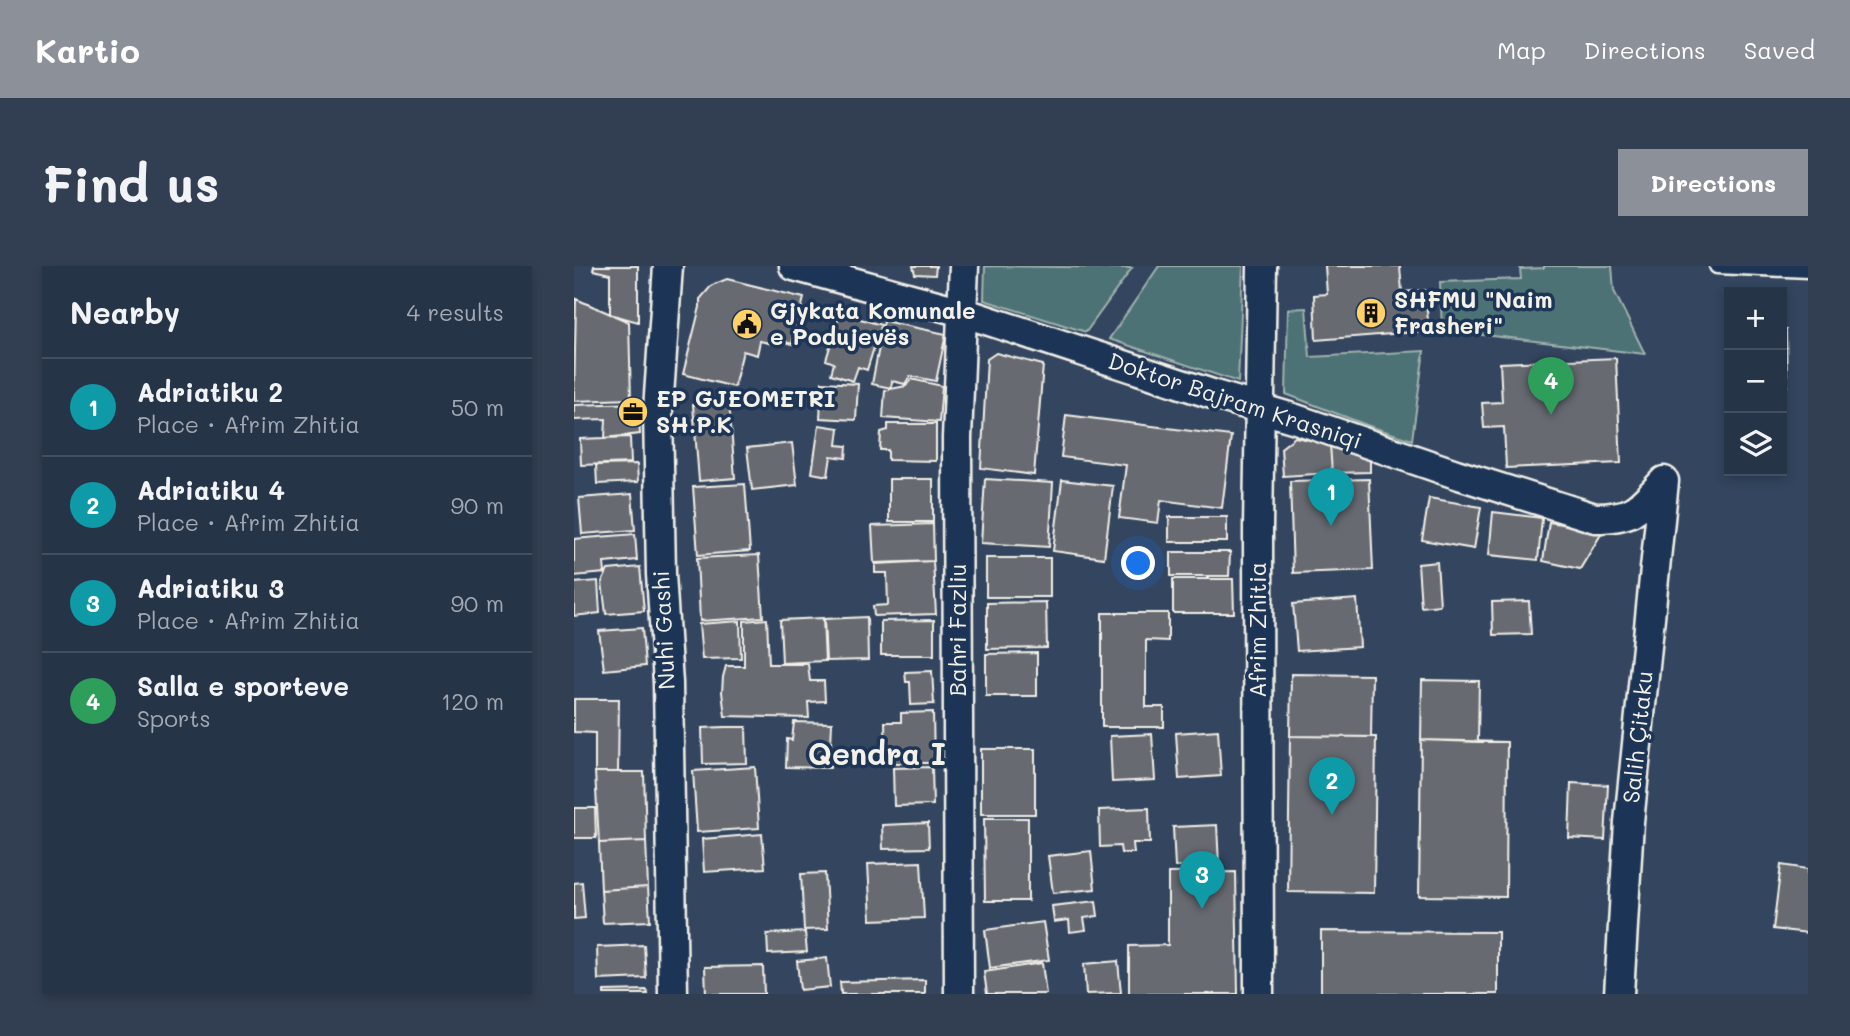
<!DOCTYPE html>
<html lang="en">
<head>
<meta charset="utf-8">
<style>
	:root { --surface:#263447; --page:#323f52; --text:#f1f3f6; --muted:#a4aab4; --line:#424f60; --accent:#8c9099 }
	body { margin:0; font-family:Mali,sans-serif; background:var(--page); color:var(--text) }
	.controls { position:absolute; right:21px; top:21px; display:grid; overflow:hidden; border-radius:0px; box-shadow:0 4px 10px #0003 }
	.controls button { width:63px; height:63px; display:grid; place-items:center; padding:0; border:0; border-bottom:2px solid var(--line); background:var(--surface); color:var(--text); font:35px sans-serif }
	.you { position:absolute; left:565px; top:298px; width:24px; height:24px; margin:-18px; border:5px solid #fff; border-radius:50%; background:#1a73e8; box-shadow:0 0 0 10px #1a73e833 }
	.badge { display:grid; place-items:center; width:46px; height:46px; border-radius:50%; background:var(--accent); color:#fff; font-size:23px; font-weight:700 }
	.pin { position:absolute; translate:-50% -58px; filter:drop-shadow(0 2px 4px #0008) }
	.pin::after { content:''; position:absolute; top:37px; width:24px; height:21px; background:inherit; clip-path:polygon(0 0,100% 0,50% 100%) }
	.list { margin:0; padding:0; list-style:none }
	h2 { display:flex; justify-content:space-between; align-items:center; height:91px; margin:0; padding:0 28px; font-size:30px }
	h2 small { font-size:23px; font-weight:400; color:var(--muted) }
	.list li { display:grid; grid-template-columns:46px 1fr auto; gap:21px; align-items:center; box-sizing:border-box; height:98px; padding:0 28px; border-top:2px solid var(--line) }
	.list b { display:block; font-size:26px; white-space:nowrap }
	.list p { margin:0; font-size:23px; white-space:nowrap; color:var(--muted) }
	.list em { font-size:23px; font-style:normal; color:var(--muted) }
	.icon { flex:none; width:38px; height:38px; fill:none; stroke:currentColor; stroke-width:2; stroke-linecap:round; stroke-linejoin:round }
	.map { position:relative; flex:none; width:1234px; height:728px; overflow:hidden; border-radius:0px }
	header { display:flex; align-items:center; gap:42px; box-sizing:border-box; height:98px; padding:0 35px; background:var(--accent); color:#fff }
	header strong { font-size:33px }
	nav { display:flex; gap:38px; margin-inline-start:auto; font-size:24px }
	.intro { display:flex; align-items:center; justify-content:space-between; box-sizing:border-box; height:168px; padding:0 42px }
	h1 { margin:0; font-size:49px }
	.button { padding:18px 32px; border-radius:0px; background:var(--accent); color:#fff; font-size:24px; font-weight:700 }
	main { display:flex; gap:42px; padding:0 42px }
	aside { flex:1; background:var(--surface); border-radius:0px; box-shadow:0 4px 10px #0003 }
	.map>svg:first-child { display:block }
	.green { fill:#4d7274; stroke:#a0b2ae; stroke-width:2 }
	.building { fill:#676b72; stroke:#f4f1e8; stroke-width:2 }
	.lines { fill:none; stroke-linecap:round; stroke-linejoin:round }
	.lane-casing { stroke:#f4f1e8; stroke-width:19 }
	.street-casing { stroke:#f4f1e8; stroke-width:33 }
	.lane { stroke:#1d3557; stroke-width:14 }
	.street { stroke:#1d3557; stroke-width:28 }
	.labels { text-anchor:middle; stroke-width:7; stroke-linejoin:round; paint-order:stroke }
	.poi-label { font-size:23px; font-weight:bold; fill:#f4f1e8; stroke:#1d3557; text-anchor:start }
	.street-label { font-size:23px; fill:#f4f1e8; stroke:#1d3557 }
	.district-label { font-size:30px; font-weight:bold; fill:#f4f1e8; stroke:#1d3557 }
</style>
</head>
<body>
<header>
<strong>Kartio</strong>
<nav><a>Map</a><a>Directions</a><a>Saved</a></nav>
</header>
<div class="intro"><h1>Find us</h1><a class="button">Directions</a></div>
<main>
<aside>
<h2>Nearby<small>4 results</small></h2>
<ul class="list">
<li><span class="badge" style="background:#0f9aa8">1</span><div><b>Adriatiku 2</b><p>Place · Afrim Zhitia</p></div><em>50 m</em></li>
<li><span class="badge" style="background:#0f9aa8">2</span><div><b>Adriatiku 4</b><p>Place · Afrim Zhitia</p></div><em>90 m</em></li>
<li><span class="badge" style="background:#0f9aa8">3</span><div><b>Adriatiku 3</b><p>Place · Afrim Zhitia</p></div><em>90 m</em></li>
<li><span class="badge" style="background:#2e9e5b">4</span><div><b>Salla e sporteve</b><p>Sports</p></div><em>120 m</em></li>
</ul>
</aside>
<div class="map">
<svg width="1234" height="728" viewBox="0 0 1234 728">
	<rect width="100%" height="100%" fill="#33455f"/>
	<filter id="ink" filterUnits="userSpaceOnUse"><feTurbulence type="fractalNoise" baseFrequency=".0143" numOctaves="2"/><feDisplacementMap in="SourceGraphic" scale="14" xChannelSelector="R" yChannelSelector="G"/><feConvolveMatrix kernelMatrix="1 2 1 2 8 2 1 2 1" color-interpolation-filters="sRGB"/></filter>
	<g filter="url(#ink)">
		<path class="green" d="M411,0l147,2 -46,64 -102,-32z
			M585,0h84l-5,116 -129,-43z
			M970,0h68l2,25 31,63 -203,-24 -2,-48 81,-3 -1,-10 24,-1z
			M732,42l4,49 114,-6 -12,89 -43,-14 -83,-32 2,-85z"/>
		<path class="building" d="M20,0h44v56l-28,-8v-40l-17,-4z
			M339,0h23l-1,9 -20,-1z
			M751,0h75l2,26 23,-2 4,41 -113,9 -2,-45 13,-1z
			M153,13l77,19 -12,46 -14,-4 -1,5 -17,-4 -3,14 -14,-4 -9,36 -51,-13 17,-67v-8l12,-14z
			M2,33l53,23 2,77 -57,2z
			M266,47l41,12 -14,45 -9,-3 -5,14 -22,-7 3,-11 -8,-3z
			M310,55l62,13 -10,47 -26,-5 -5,8 -13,-3 -1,7 -19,-4z
			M1208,64h4l1,56 -5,1z
			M422,87l47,12 -9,110 -53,-7 6,-109z
			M1042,92l5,105 -115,5 -2,-41 -20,1 -2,-25 20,-1 -2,-39z
			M337,113l31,7 -3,36 -56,-4 2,-28 21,-4z
			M248,116l36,2 -2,36 -36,-2z
			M155,135l6,77 -36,3 -6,-76z
			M64,137l2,31 -35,4 1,-19 -32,1v-15z
			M492,149l165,21 -9,72 -61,-8 -3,23 -39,-5 7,-53 -65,-8z
			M314,158h48v37l-48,-1v-10h-8l1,-18 7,-2z
			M245,159l20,3 -2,17 10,1 -1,12 -15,-2 -3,20 -16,-3z
			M56,171l1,26 -50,2 -1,-26z
			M721,171l35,7 2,29 -49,3 -2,-28z
			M218,177l5,42 -45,5 -5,-42z
			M756,178l40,16v12l-38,1z
			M63,198l1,18 -41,2 -1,-19z
			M315,213h44v43h-44z
			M411,213l68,4 -4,64 -68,-4z
			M795,213l4,91 -80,3 -3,-92z
			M488,214l51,6 -9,72 -51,-7z
			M171,218l5,67 -52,4 -5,-68z
			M58,228l3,36 -53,4 -3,-36z
			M855,232l52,9 -7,42 -52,-9z
			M919,246l49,6 -4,42 -49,-5z
			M595,251h58v25h-58z
			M975,256l54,9 -23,38 -37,-8z
			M359,258l1,37 -60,2 -2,-37z
			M61,268l2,26 -33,3 1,10 -31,3v-37z
			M597,286h59l-1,24h-58z
			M185,289l4,62 -63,4 -3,-63z
			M412,292h64v39h-64z
			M359,295l3,53 -62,2 -1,-10 15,-1 -1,-32h-12v-9z
			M863,296l3,43 -19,2 -3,-43z
			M66,301l4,44 -38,3 -4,-32 6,-12z
			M599,313h60l1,34h-61z
			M24,315l2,32 -26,3v-33z
			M783,333l3,48 -63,4 -4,-47z
			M955,335l2,33 -38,1 -1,-33z
			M472,336l1,46 -60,1v-46z
			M528,347h66v28l-22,-1v67h18v20h-62z
			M293,351l1,43 -42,1 -2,-42z
			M249,352l2,43 -43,2 -2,-43z
			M193,353l2,45h39l2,17h14l1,20 -17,1 1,16 -84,-2 -3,-24 1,-15 3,-11h18v-45z
			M360,354v35h-53v-34z
			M166,355l1,37 -39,1 -3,-35z
			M68,362l3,38 -41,4 -5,-39z
			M463,387v43h-51v-42z
			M358,405l2,33 -23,1 -1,-23h-4l-1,-10z
			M717,408l81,1 -1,62 -81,-1z
			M848,414l57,1 -1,61 -57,-2z
			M0,433h45l-1,73h-23v-39l-21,-1z
			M359,446l1,51h-48l-1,-41h16v-9z
			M220,456l38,1 -2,45 -44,-1 1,-28 5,1z
			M151,461h21l1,36 -44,1 -1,-36z
			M644,464l3,46 -42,3 -3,-46z
			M578,468l3,46 -43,2 -2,-46z
			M716,470l86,1 -2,156 -86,-1z
			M847,474l86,2 -1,155 -87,-1z
			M407,483h54v65h-54z
			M181,501l4,61 -62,4 -4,-61z
			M358,501l1,38 -39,1 -1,-38z
			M21,506h49l2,69 -47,2z
			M997,517l37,2 -3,55 -36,-2z
			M0,542h21l1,30h-22z
			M575,542l1,35h-17l1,10h-13l-1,-7 -20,1 -1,-37z
			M410,552h44v83h-43z
			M354,557l1,25 -46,1 -1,-24z
			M643,559l2,40 -44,2 -2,-40z
			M188,568l3,34 -61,4 -2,-33z
			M72,575l2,46 -47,3 -2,-47z
			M517,585l4,38 -42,4 -5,-37z
			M347,596l3,56 -53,2 -3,-56z
			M1207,599l27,4v64l-35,-4z
			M662,606l2,122h-109v-48l39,-1v-72z
			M251,607l3,56 -24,1 -3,-56z
			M8,616l3,36 -11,1v-36z
			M74,621l2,34 -47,2 -2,-33z
			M522,635l2,15 -14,2 2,12 -16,2 -1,-12 -15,2 -2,-16z
			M469,656l6,38 -59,8 -5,-38z
			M747,665l177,1v62h-177z
			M231,666l2,20 -39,2 -1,-20z
			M70,679l2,33 -48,2 -1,-33z
			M253,692l3,29 -30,3 -3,-29z
			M544,695l3,32 -35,1 -2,-30z
			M468,697l4,31h-59l-3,-22z
			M189,700l1,28h-58l-1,-27z
			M351,714v14h-84l-1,-12z
			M73,724l1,4h-44v-3z"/>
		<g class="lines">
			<g class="lane-casing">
				<path id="lane" d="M1143,0l91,4"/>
			</g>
			<g class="street-casing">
				<path id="street" d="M94,0l-10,144 3,164 7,109 5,311
					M220,0l168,46 256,84 78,23 160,55 139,44c39,0 43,-9 69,-37
					M385,728l-2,-556 7,-172
					M685,728l-1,-465 4,-263
					M1045,728l10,-172 35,-341"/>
			</g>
			<use href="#lane" class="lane"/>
			<use href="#street" class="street"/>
		</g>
	</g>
	<defs>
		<g id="building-disc" transform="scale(1.575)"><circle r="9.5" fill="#ffd166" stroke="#1d3557"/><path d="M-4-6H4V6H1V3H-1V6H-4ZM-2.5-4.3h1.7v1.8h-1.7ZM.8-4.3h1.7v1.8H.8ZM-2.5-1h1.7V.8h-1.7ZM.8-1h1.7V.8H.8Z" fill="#111"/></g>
		<g id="civic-disc" transform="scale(1.575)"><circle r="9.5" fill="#ffd166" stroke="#1d3557"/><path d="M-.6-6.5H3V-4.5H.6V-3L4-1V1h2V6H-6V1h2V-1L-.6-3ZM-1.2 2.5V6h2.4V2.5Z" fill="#111"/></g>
		<g id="office-disc" transform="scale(1.575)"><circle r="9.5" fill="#ffd166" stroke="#1d3557"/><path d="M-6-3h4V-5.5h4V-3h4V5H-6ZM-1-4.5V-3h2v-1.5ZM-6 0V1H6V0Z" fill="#111"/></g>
	</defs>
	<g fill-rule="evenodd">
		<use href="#building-disc" x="797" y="47"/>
		<use href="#civic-disc" x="173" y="58"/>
		<use href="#office-disc" x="59" y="146"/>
	</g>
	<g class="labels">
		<g class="poi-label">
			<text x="820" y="42">SHFMU "Naim<tspan x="820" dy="26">Frasheri"</tspan></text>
			<text x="196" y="53">Gjykata Komunale<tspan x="196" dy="26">e Podujevës</tspan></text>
			<text x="82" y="141">EP GJEOMETRI<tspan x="82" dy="26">SH.P.K</tspan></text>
		</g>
		<g class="street-label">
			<text transform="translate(661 135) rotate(18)" y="8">Doktor Bajram Krasniqi</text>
			<text transform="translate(90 364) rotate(-93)" y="8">Nuhi Gashi</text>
			<text transform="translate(384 364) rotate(-90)" y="8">Bahri Fazliu</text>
			<text transform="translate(684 364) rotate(-90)" y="8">Afrim Zhitia</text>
			<text transform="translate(1064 471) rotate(-84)" y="8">Salih Çitaku</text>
		</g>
		<g class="district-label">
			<text x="303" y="499">Qendra I</text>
		</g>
	</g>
</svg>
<div class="controls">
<button>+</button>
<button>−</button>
<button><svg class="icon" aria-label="layers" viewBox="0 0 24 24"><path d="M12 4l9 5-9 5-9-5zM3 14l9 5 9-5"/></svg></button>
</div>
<div class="you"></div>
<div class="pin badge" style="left:757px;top:260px;background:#0f9aa8">1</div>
<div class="pin badge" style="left:758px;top:549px;background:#0f9aa8">2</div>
<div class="pin badge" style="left:628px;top:643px;background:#0f9aa8">3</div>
<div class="pin badge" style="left:977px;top:149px;background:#2e9e5b">4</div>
</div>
</main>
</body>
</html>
